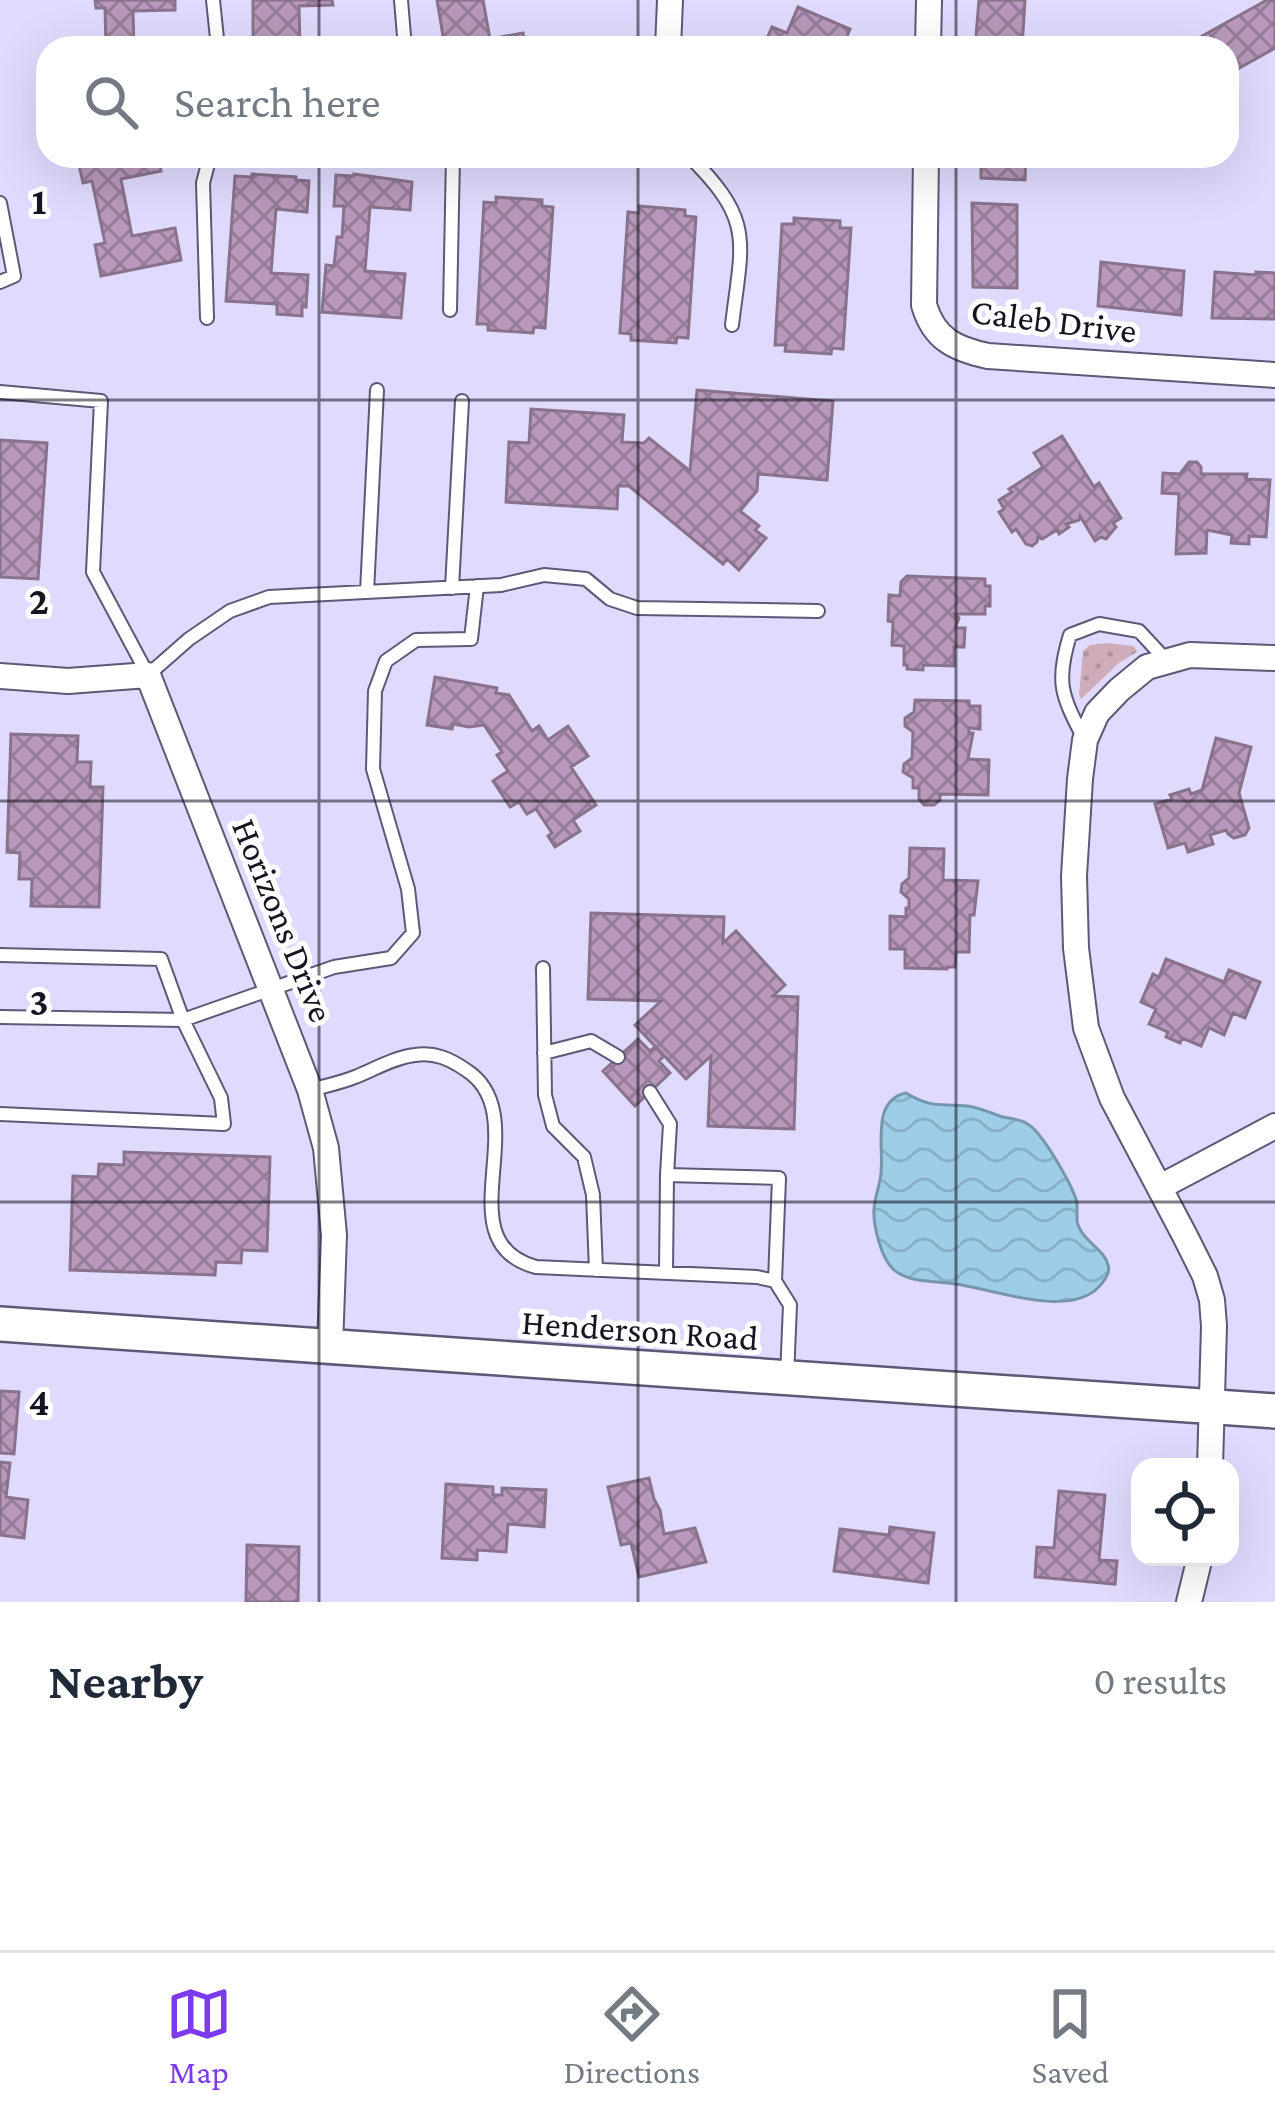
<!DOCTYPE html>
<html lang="en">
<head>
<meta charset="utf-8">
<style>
	:root { --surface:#fff; --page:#f6f6f7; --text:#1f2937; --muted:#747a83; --line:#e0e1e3; --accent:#7c3aed }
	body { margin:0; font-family:"Crimson Pro",serif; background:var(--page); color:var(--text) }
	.controls { position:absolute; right:36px; bottom:36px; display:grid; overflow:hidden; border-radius:24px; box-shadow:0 12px 48px #0002 }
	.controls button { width:108px; height:108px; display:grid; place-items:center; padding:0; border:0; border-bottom:3px solid var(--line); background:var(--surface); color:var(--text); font:60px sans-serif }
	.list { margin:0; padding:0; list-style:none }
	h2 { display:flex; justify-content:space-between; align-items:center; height:156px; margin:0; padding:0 48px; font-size:51px }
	h2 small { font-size:39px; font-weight:400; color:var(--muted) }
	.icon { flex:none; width:66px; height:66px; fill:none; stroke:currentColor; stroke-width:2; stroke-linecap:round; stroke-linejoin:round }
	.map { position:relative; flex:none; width:1275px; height:1602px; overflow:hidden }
	.search { position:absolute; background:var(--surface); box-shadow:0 12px 48px #0002; left:36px; right:36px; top:36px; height:132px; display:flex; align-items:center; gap:30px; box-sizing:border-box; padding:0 42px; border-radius:36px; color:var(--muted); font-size:45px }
	.sheet { height:348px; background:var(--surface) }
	nav { display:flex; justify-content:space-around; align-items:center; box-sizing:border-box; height:168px; border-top:3px solid var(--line); background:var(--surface); font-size:33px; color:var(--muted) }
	nav a { display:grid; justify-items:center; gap:6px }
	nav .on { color:var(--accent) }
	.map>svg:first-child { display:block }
	.grass { fill:url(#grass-dots) }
	.water { fill:url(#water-waves); stroke:#7596ab; stroke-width:3 }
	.building { fill:url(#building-cross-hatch); stroke:#89728b; stroke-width:3 }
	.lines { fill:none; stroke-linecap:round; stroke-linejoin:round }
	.service-casing { stroke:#5e5876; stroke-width:16 }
	.minor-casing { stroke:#5e5876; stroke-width:28 }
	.secondary-casing { stroke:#5e5876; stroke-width:38 }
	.service { stroke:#fff; stroke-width:12 }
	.minor { stroke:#fff; stroke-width:24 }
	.secondary { stroke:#fff; stroke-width:33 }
	.grid { fill:none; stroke:#161420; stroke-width:3; stroke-opacity:0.55 }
	.labels { text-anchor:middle; stroke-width:10; stroke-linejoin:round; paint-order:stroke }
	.street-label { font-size:36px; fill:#161420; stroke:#fff }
	.grid-label { font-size:39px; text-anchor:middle; font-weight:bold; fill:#161420; stroke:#fff; stroke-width:10; stroke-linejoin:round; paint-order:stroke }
</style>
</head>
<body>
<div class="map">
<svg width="1275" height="1602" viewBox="0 0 1275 1602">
	<defs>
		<pattern id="grass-dots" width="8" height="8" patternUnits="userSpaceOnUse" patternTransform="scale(3)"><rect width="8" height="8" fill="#ceacb9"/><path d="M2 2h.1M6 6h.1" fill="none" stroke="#b0939f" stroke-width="1.8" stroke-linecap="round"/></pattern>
		<pattern id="water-waves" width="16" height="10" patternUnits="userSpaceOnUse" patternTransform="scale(3)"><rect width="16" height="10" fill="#9ecde7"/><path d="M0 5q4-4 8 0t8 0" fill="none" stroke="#87afc6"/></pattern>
		<pattern id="building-cross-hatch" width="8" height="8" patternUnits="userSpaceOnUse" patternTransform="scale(3)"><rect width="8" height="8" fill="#b899bb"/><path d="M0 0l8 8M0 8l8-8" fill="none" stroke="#957c98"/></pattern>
	</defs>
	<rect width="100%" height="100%" fill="#e0dbfe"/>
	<path class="grass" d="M1106,643l28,3 3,6 -17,10 -39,37 -2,-5 4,-43 7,-6z"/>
	<path class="water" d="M906,1093c27,16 33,10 62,13 12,2 23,7 35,11 8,2 19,2 26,8 14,9 44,61 48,78 0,2 0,15 0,18 4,20 28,28 31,44 2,7 -1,11 -5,17 -28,40 -108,7 -148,2 -18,-3 -48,-1 -62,-15 -12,-11 -20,-44 -19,-60 1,-13 6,-24 7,-36 3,-26 -10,-73 25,-80z"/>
	<path class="building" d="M95,0h80v10l-42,1 1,37h-28l-1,-40h-9z
		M253,0h79l1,5 -34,1 1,42h-47z
		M437,0h46l7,39 33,-6 3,15h-81z
		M979,0h46l-3,48h-47z
		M1267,0h8v48l-48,27v-27h-19l-6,-12z
		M798,7l52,22 -8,19h-79l9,-21 15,6z
		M77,156h81l3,15 -40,8 11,57 43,-8 6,32 -80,16 -6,-31 10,-2 -13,-62 -9,2z
		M981,156h45l-1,24 -44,-2z
		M252,174l44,3v3l13,1 -2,31 -31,-3 -5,64 37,2 -2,32 -4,-1v10l-25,-2v-10l-51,-3 9,-125 17,1z
		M354,174l58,8 -2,28 -40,-3 -5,64 40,3 -4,44 -79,-6 4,-47 8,1 3,-29h5l2,-31h-10l2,-31 18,1z
		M496,197l46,3v6l11,1 -8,121 -11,-1 -1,6 -45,-3v-6h-11l7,-122 12,1z
		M972,203l45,2v83l-44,-1z
		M639,206l46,4v6l11,1 -8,121 -11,-1 -1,6 -45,-3v-6l-11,-1 8,-121 11,1z
		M794,218l46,3v7h11l-8,121 -11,-1 -1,6 -46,-3 1,-6h-11l7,-121h12z
		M1101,262l83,9 -3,44 -83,-9z
		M1215,272l41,3v-3l19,1v46l-63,-1z
		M697,390l136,11 -6,79 -69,-6 -1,17 -17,20 19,15 -4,4 11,8 -27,32 -12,-11 -4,5 -94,-78h-11l-1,23 -111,-7 3,-60 20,1 2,-34 93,6 -2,27 22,1 5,-5 41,33z
		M1062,436l32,51 5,-4 22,35 -8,5 3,4 -10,12 -5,-2 -6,4 -15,-25 -1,4 -13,4 3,3 -10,7 -2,-4 -15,9 -4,-2 -1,5 -5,4 -6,-2 -10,-15 -4,3 -13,-20 5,-3 -5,-9 13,-8 -3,-3 34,-22 -9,-14z
		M0,440l47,3 -9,136 -38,-2z
		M1189,462h8l4,5v7h46l-1,5 24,1 -4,57 -17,-1v8l-18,-1 1,-8 -25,-5 -1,23 -30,1 3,-60 -17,-1 1,-20 17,1z
		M907,576l78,3v7h5v20h-5v8h-30l4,4 -4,10h10l-1,19h-10v19l-31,-1v5l-16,-1v-4h-3v-19l-12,-1 1,-23 -5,-1 1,-26 11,1 1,-14z
		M435,677l62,11 -1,5 13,2 23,36 7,-5 9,14 20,-14 20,30 -17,11 25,38 -23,15 7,11 -25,16 -7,-11 4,-3 -16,-24 -9,5 -8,-12 -9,5 -17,-26 15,-10 -11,-16 5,-3 -18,-27 -15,2 -16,-3 -1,5 -25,-4z
		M915,700l54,1v5h11v23l-11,-1v5h4l-5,26 21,1 -1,35 -48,-1v6l-6,5h-10l-5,-6v-11h-6v-10l-10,-6 1,-8 8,-6 1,-26 -8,-6v-8l9,-6z
		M11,734l67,2 -1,26h14l-1,25h13l-4,120 -68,-1 1,-27h-13l1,-26 -13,-1z
		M1216,738l35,9 -12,46 10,35 -4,7 -11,3 -6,-4 -2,-4 -16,5 3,9 -25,8 -3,-9 -17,5 -13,-44 17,-5 -2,-4 19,-6 2,5 11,-4z
		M910,848l34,1 -1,31 35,1 -4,34h-4l-1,37h-13l-1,15h-8v2l-42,-1v-19h-15v-33l16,1v-9h3v-9l-8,-7 1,-8 7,-6z
		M591,913l133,4 -1,26 13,-12 49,54 -12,11 25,1 -4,132 -86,-3 3,-70 -25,23 -51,-54 26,-24 -73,-2z
		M1166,959l58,23 5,-12 31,12 -15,36 -12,-5 -9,22 -15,-7 -8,18 -19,-8 -2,5 -14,-6 2,-5 -19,-8 7,-15 -15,-7 12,-28 6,3z
		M638,1039l12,12 5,-4 9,9 -5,5 11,12 -35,33 -32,-35z
		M124,1152l146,5 -3,94 -25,-1 -1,13 -25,-1 -1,13 -145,-5 3,-94 25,1 1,-13 25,1z
		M0,1391l19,1 -5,62 -14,-1z
		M0,1462l10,1 -4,34 22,3 -4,38 -24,-3z
		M649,1478l5,21 6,11 4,24 31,-6 11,34 -67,15 -8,-34 -10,2 -13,-58z
		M446,1484l47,3v8h9v-7l44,2 -2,37 -36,-3 -2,28 -29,-2v10l-35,-2z
		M1059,1491l46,4 -6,65 18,1 -2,23 -80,-7 2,-30 17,1z
		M890,1527l44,6 -6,50 -94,-12 6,-42 49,6z
		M247,1545l52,2 -1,55h-52z"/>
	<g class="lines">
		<g class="service-casing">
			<path id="service" d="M213,0l5,48
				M401,0l4,48
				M689,156c66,65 53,85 43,169
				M0,203l14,73 -14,6
				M450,310l3,-154
				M207,318l-4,-135 7,-27
				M0,392l101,9 -8,171 55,103 41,-36 41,-28 39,-14 232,-12 43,-10 42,4 24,20 27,9 181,3
				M452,588l10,-187
				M367,592l10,-202
				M1084,739c-22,-43 -29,-56 -14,-104l29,-11 40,7 27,29
				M0,955l161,4 22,61 -183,-3
				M543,968l2,127 8,31 31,31 9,38 3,75
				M544,1053l47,-12 27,16
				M310,1090c15,-4 30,-7 45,-13 18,-7 40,-20 60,-22 20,-3 35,4 51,15 72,46 -24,172 70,197l221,10 18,4 15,24 -3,72
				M650,1092l20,32 -3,51
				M0,1114l224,10 -3,-26 -38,-78 151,-53 57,-9 22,-25 -5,-44 -35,-120 2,-78 11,-30 30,-21 55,-1 6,-53
				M666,1273l1,-98 112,3 -4,103"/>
		</g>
		<g class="minor-casing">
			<path id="minor" d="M668,48l2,-48
				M928,48l1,-48
				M926,156l-2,149c10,34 31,44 64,51l287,19
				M0,676l68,5 80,-6 162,415 16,58 8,87 -4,112
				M1160,1187l115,-61
				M1210,1467l4,-141 -2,-26 -7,-24 -20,-40 -73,-138 -26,-70 -10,-80 -2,-72 6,-97 5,-39 12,-27 22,-23 28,-23 43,-12 85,3
				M1189,1602l11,-45"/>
		</g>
		<g class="secondary-casing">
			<path id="secondary" d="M0,1324l1275,87"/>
		</g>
		<use href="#service" class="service"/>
		<use href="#minor" class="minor"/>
		<use href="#secondary" class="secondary"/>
	</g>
	<path class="grid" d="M319,0v48M638,0v48M956,0v48M319,156v1446M638,156v1446M956,156v1446M0,400h1275M0,801h1275M0,1202h1275"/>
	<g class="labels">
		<g class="street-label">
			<text transform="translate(1054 320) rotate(7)" y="13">Caleb Drive</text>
			<text transform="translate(284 920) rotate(68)" y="13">Horizons Drive</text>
			<text transform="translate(640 1329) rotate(4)" y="13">Henderson Road</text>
		</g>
	</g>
	<g class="grid-label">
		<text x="39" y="214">1</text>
		<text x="39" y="614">2</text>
		<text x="39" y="1015">3</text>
		<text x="39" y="1415">4</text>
	</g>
</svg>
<div class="controls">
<button><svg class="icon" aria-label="locate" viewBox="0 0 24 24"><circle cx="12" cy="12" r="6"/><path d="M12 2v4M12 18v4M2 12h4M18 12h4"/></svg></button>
</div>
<div class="search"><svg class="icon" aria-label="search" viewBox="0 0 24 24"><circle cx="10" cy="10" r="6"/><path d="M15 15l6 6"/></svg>Search here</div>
</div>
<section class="sheet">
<h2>Nearby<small>0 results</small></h2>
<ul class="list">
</ul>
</section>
<nav>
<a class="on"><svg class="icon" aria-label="map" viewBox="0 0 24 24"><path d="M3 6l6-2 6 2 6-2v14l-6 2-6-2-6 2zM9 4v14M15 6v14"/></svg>Map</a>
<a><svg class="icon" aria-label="directions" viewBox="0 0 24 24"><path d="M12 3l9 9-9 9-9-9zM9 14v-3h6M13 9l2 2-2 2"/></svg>Directions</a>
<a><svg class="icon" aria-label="saved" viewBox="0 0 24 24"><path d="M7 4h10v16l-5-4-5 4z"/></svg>Saved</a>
</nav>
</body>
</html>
